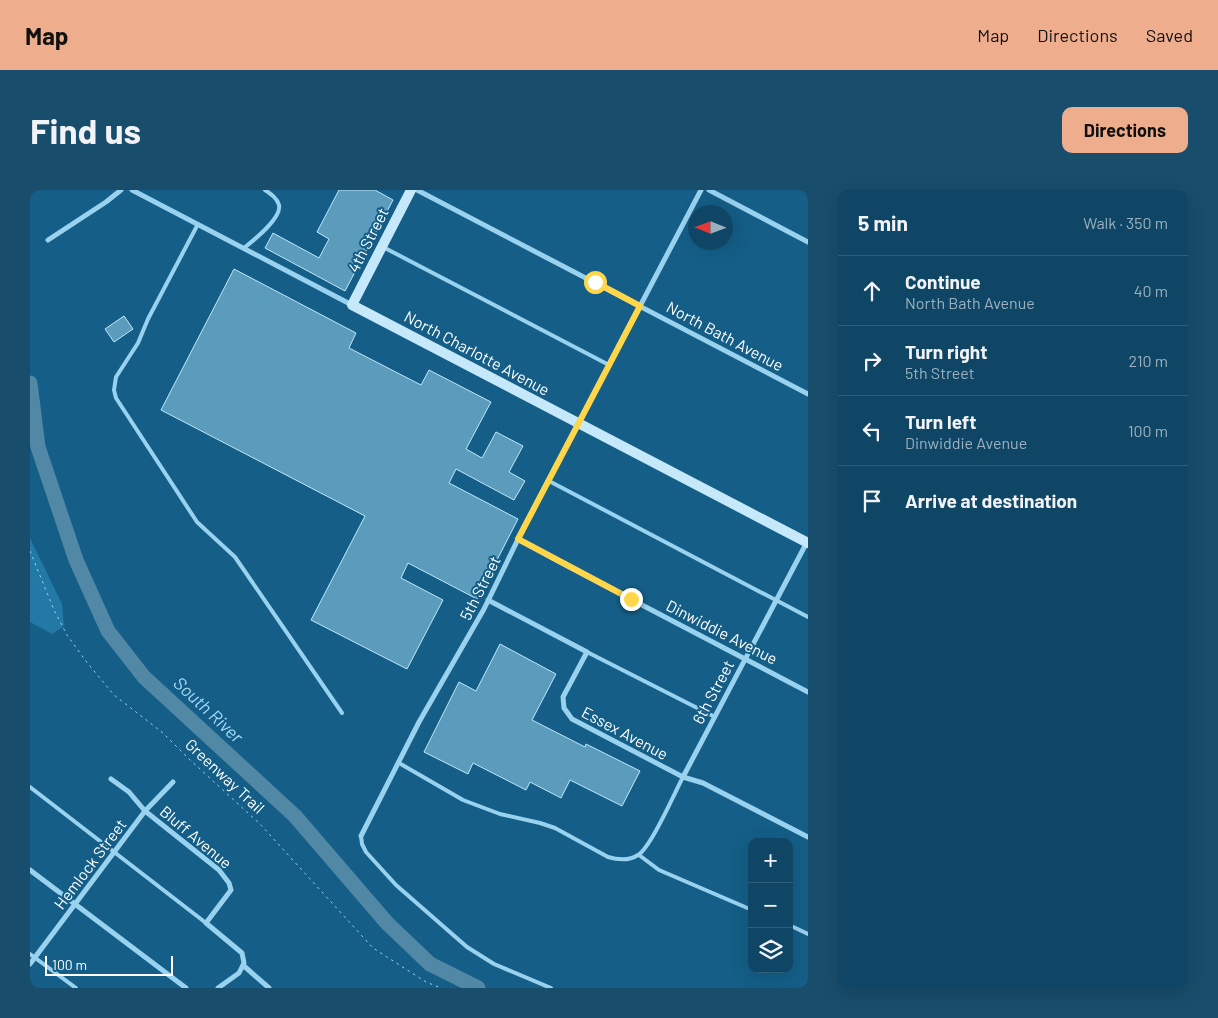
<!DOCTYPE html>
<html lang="en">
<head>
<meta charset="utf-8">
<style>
	:root { --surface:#0f4665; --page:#184d6b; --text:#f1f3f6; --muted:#9bb1bf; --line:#2f5e79; --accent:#eead8d }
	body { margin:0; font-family:Barlow,sans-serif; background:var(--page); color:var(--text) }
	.controls { position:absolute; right:15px; bottom:15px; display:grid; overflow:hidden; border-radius:10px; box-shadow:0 5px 20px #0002 }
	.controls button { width:45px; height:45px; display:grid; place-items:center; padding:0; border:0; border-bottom:1px solid var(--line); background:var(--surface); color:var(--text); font:25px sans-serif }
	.compass { position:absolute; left:658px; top:15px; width:45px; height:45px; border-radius:50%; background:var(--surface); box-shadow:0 5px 20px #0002; rotate:271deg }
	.scale { position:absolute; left:15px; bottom:12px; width:128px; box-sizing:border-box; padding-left:5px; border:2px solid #fff; border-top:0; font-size:14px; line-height:18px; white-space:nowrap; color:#fff; -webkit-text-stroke:4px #145e87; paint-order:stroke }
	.stop { position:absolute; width:15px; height:15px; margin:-11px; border:4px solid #ffd54a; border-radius:50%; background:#fff }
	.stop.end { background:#ffd54a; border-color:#fff; box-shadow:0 1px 5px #0008 }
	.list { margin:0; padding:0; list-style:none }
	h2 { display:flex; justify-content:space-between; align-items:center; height:65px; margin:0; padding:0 20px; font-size:21px }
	h2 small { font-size:16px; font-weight:400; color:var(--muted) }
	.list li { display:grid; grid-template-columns:32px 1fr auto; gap:15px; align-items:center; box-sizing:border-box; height:70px; padding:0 20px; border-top:1px solid var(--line) }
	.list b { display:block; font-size:19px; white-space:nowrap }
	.list p { margin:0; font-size:16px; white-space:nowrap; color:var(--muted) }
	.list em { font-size:16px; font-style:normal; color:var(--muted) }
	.icon { flex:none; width:28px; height:28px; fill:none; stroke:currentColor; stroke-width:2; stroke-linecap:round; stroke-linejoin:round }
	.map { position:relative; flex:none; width:778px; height:798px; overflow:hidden; border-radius:10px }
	header { display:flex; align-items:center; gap:30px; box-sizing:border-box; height:70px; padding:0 25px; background:var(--accent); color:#111 }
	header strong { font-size:24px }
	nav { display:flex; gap:28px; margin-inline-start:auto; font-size:18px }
	.intro { display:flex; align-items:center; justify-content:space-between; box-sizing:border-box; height:120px; padding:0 30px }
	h1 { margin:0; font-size:35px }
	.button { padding:12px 22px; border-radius:10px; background:var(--accent); color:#111; font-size:18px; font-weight:700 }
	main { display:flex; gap:30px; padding:0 30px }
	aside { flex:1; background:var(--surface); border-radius:10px; box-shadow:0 5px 20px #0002 }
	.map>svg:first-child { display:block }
	.green { fill:#2379a5 }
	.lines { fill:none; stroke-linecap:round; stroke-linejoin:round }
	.river { stroke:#5188a6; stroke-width:15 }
	.building { fill:#5b9cbd; stroke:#bfe7fb }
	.path { stroke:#99d2ef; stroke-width:1; stroke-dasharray:2.5 4; stroke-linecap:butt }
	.lane { stroke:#99d2ef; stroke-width:4 }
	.street { stroke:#99d2ef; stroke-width:5 }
	.secondary { stroke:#c6e8fb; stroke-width:10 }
	.route { stroke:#ffd54a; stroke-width:6 }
	.labels { text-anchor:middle; stroke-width:4; stroke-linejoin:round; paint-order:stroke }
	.street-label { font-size:16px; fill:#fff; stroke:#145e87 }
	.water-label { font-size:18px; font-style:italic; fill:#a4dbf7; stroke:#145e87 }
</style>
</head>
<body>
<header>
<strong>Map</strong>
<nav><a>Map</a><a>Directions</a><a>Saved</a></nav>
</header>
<div class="intro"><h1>Find us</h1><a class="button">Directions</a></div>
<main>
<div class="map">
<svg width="778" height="798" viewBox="0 0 778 798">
	<rect width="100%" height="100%" fill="#145e87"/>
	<path class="green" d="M0,348l32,66 2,22 -12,8 -22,-12z"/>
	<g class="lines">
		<path class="river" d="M0,193l8,64 38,113 32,71 36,46 151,139 92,107 43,41 48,24"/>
	</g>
	<path class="building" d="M309,0h36l18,10 -48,91 -80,-43 8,-15 46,25 10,-19 -12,-7z
		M204,79l122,64 -7,15 72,37 8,-15 62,32 -25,47 16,9 14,-26 27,14 -14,26 16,9 -11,19 -58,-31 -7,14 69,36 -41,80 -69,-36 -7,15 42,22 -36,69 -96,-49 54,-104 -204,-106z
		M94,126l9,13 -19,13 -9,-13z
		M470,454l56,30 -24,46 53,27 1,-3 54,27 -18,35 -52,-26 -9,18 -31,-16 -4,8 -53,-27 -5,11 -44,-22 35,-70 17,9z"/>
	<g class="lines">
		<path class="path" d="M0,361l24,59 13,25 18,25 29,35 49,38 26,26 71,65 113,124 53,34 15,6"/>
		<path class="lane" d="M168,34l-50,95 -10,24 -22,34 -2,13 2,8 81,124 38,35 107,156
			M353,57l226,118
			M214,58c10,-8 38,-30 35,-43 -2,-7 -8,-11 -14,-15
			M519,291l259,136
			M557,462l128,65
			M369,573l64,37 37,14 40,9 15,5 53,29c10,3 21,4 30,-2 13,-8 36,-61 45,-78
			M0,597l176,136
			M331,646l1,8 4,8 30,33 71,62 27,17 57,24
			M609,665l20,15 93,40
			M759,735l19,9
			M0,764l46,34"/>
		<path class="street" d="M102,0l220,115
			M387,0l391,204
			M679,0l99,52
			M18,50l58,-38 15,-12
			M488,349l40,22 250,131
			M458,410l99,52 -24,45 1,11 8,11 111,58 20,6 105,54
			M653,587l124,-235
			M81,589l18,13 16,19 74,59 10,13 2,7 -25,33 36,30 2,10 -5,10 -21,15
			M331,646l58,-114 65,-113 40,-82 177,-337
			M0,680l156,118
			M0,774l115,-153 28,-29
			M214,776l25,22"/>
		<path class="secondary" d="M381,0l-59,115 456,238"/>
	</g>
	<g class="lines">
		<path class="route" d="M565,92l45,24 -122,233 113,60"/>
	</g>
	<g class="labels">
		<g class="street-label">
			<text transform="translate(338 50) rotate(-63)" y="6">4th Street</text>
			<text transform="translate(695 146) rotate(28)" y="6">North Bath Avenue</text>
			<text transform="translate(447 163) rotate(28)" y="6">North Charlotte Avenue</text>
			<text transform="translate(450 398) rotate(-63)" y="6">5th Street</text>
			<text transform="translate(692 442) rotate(27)" y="6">Dinwiddie Avenue</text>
			<text transform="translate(683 502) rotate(-62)" y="6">6th Street</text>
			<text transform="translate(595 543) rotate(28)" y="6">Essex Avenue</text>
			<text transform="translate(195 586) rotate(43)" y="6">Greenway Trail</text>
			<text transform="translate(166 647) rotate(40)" y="6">Bluff Avenue</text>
			<text transform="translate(60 674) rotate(-53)" y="6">Hemlock Street</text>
		</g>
		<g class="water-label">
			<text transform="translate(178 520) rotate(43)" y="6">South River</text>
		</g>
	</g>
</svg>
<div class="controls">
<button>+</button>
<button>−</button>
<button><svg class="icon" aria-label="layers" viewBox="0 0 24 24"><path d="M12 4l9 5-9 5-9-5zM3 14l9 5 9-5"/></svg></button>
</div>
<svg class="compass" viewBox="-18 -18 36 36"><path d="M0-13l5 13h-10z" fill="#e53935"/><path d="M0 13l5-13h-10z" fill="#9bb1bf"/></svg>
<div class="scale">100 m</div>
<div class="stop" style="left:565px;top:92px"></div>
<div class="stop end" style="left:601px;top:409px"></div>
</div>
<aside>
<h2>5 min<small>Walk · 350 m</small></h2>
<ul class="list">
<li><svg class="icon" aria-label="ahead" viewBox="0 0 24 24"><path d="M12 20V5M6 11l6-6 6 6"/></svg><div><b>Continue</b><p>North Bath Avenue</p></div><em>40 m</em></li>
<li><svg class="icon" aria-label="right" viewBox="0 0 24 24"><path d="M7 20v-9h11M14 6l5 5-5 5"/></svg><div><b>Turn right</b><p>5th Street</p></div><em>210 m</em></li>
<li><svg class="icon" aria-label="left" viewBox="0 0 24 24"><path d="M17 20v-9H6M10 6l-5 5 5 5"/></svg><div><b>Turn left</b><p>Dinwiddie Avenue</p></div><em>100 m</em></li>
<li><svg class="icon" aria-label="arrive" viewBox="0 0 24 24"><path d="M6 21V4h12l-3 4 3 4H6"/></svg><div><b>Arrive at destination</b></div></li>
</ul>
</aside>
</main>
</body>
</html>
